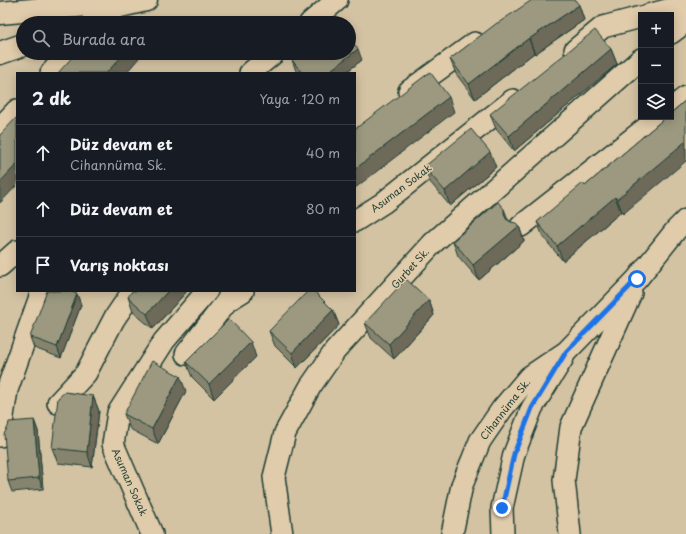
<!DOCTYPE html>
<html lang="tr">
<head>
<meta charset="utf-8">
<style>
	:root { --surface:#171b24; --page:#20242c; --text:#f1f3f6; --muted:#9ea1a6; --line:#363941 }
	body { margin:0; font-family:"Playpen Sans",sans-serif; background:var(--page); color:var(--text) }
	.controls { position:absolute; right:12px; top:12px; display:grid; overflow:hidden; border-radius:0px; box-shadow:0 2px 10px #0003 }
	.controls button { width:36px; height:36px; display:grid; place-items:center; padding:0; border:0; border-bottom:1px solid var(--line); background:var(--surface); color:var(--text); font:20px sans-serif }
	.stop { position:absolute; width:12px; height:12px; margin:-9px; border:3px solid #1a73e8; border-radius:50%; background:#fff }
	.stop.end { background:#1a73e8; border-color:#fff; box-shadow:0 1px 4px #0008 }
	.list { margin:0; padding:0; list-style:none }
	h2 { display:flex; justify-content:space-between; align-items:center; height:52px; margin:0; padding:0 16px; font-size:17px }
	h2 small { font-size:13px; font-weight:400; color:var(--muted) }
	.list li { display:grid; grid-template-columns:26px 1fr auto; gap:12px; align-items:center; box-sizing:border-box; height:56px; padding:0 16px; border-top:1px solid var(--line) }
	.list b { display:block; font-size:15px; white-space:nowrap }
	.list p { margin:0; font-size:13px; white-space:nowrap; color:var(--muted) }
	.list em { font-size:13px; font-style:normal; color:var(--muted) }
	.icon { flex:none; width:22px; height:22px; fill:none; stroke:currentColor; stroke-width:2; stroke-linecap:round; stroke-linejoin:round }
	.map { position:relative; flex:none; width:686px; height:534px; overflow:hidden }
	.search { position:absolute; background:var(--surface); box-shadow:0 2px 10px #0003; left:16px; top:16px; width:340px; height:44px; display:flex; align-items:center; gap:10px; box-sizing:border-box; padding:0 14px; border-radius:22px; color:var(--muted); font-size:15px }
	.panel { position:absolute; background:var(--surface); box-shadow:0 2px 10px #0003; left:16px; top:72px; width:340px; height:220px; border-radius:0px }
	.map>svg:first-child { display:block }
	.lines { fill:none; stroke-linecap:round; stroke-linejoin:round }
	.minor-casing { stroke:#1f3d34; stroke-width:24 }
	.major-casing { stroke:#1f3d34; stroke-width:25 }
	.highway-casing { stroke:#1f3d34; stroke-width:25 }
	.minor { stroke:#e0cbaa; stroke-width:21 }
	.major { stroke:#e0cbaa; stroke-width:22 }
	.highway { stroke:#e0cbaa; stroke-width:22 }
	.wall { fill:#86846e; stroke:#1f3d34 }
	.shaded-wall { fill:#6d6b5a; stroke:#1f3d34 }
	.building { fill:#9c9980; stroke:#1f3d34 }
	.route { stroke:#1a73e8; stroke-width:5 }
	.labels { text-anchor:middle; stroke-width:3; stroke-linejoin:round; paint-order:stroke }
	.street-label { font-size:10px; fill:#1f3d34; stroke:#e0cbaa }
</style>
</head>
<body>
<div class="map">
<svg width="686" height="534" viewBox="0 0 686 534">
	<rect width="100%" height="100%" fill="#d4c3a3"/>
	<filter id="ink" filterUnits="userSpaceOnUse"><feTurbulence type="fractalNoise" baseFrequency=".025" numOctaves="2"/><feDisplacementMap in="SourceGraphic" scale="8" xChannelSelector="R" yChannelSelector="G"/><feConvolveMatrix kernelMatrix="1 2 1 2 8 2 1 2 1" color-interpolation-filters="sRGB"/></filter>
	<g filter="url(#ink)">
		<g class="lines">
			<g class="minor-casing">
				<path id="minor" d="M648,15l38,-10
					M310,23l27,-23
					M671,33l15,-11
					M575,50l28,-23 38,-10
					M51,73l18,-20
					M250,73l24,-20
					M409,91l66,-48
					M671,109l15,-12
					M0,128l17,-18
					M355,221l28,-18 130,-103
					M521,226l139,-109
					M0,266l17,-15
					M231,291l-4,10 16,-10
					M186,354l41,-53
					M58,403l28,-30 28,-54 19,-28
					M0,436l7,-46 35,-99
					M152,534l-39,-90 5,-31 46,-72 43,-50
					M282,534l-8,-57 11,-44 25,-46 25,-36 98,-108 208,-184
					M452,534l10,-49 18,-44 22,-32 27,-32 37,-25 71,-73 39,-49 10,-10
					M503,534l-1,-26 12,-54 18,-46 31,-50
					M570,534l-6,-54 7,-53 60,-134"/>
			</g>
			<g class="major-casing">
				<path id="major" d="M116,7l30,-7"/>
			</g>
			<g class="highway-casing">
				<path id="highway" d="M0,13l87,-8 29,2
					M92,23l7,-2 17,-14
					M0,53l23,-8"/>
			</g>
			<use href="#minor" class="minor"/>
			<use href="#major" class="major"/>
			<use href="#highway" class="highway"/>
		</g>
		<path class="wall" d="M579,5l5,15 -49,34 -1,-1 -59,46 -19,-25 -6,-15 48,-36z
			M611,49l6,15 -103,87 -18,-22 -6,-15z
			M292,60h70l-17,13h-48l-1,-2z
			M686,100l-63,114 -2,-2 -58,49 -20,-24 -6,-15 48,-36z
			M424,167h72l-46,39 -20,-24z
			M508,220l11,6 5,15 -45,39 -21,-24 -5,-15z
			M187,291l-34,38 -20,-17 -5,-15z
			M77,294l4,11 -20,53 -27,-10 -4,-11z
			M429,300l5,15 -40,44 -23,-21 -6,-15z
			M333,310l6,15 -42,43 -22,-22 -6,-15z
			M256,357l-42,42 -22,-22 -6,-15z
			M186,391l-28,53 -28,-15 -6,-15z
			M93,396l6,15 -7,56 -34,-4 -6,-15z
			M34,420l4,11 5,58 -31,3 -4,-11z"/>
		<path class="shaded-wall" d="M579,5l5,15 -49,34 -6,-15z
			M529,38l5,15 -59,46 -6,-15z
			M358,49l4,11 -17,13h-18z
			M611,49l6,15 -103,87 -5,-15z
			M125,53h12l2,5 -13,15h-20z
			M449,97l5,15 -99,76v-19z
			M686,141v20l-63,53 -6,-15z
			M490,152l6,15 -46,39 -5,-15z
			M17,164v21l-17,18v-21z
			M615,197l6,15 -58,49 -6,-15z
			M504,209l6,15 -1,4 -5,-15z
			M519,226l5,15 -45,39 -6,-15z
			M168,291h19l-34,38 -6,-15z
			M77,294l4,11 -20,53 -4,-11z
			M429,300l5,15 -40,44 -5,-15z
			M333,310l6,15 -42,43 -5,-15z
			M251,342l5,15 -42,42 -5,-15z
			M180,376l6,15 -28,53 -6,-15z
			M93,396l6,15 -7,56 -5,-15z
			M34,420l4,11 5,58 -4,-11z"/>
		<path class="building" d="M532,0h43l4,5 -50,34v-1l-60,46 -19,-25 47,-36h1z
			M108,19l4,4h-8z
			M595,30l16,19 -102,87 -19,-22z
			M349,37l9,12 -31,24h-25l-10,-13 9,-7h48z
			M76,53h49l-19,20h-48z
			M430,72l19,25 -94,72v-40z
			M686,100v41l-69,58 -2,-2 -58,49 -20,-24 46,-39 2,3 81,-69h5v-4z
			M17,117v47l-17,18v-47z
			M471,129l19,23 -45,39 -21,-24z
			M498,202l6,7v4l2,6 5,3 5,1 3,3 -46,39 -20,-24z
			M406,279l23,21 -40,44 -24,-21z
			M47,291h22l8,3 -20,53 -27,-10z
			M132,291h36l-21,23 -19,-17z
			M308,291h6l19,19 -41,43 -23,-22z
			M229,319l22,23 -42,42 -23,-22z
			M152,361l28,15 -28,53 -28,-15z
			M65,392l28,4 -6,56 -35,-4 6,-50z
			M34,420l5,58 -31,3 -4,-47 4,-7 1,-5z"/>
	</g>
	<g class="lines" filter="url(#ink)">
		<path class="route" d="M502,508l12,-54 18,-46 34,-56 71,-73"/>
	</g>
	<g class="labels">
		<g class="street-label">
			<text transform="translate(401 188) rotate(-37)" y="4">Asuman Sokak</text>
			<text transform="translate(410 268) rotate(-48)" y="4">Gurbet Sk.</text>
			<text transform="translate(505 409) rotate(-52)" y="4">Cihannüma Sk.</text>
			<text transform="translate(130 482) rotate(66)" y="4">Asuman Sokak</text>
		</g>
	</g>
</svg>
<div class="controls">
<button>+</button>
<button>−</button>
<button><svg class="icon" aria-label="layers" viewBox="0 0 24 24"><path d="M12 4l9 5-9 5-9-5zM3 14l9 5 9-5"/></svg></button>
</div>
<div class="stop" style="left:637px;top:279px"></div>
<div class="stop end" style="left:502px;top:508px"></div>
<div class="search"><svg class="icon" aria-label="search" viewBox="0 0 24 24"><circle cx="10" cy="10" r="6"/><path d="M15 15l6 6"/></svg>Burada ara</div>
<section class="panel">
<h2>2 dk<small>Yaya · 120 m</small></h2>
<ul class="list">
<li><svg class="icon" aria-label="ahead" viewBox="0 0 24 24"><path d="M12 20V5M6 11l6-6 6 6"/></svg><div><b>Düz devam et</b><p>Cihannüma Sk.</p></div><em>40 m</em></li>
<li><svg class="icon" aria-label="ahead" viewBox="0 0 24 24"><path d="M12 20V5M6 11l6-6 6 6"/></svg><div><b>Düz devam et</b></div><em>80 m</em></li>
<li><svg class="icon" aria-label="arrive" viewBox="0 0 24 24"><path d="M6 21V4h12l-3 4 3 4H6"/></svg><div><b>Varış noktası</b></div></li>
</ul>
</section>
</div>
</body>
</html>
